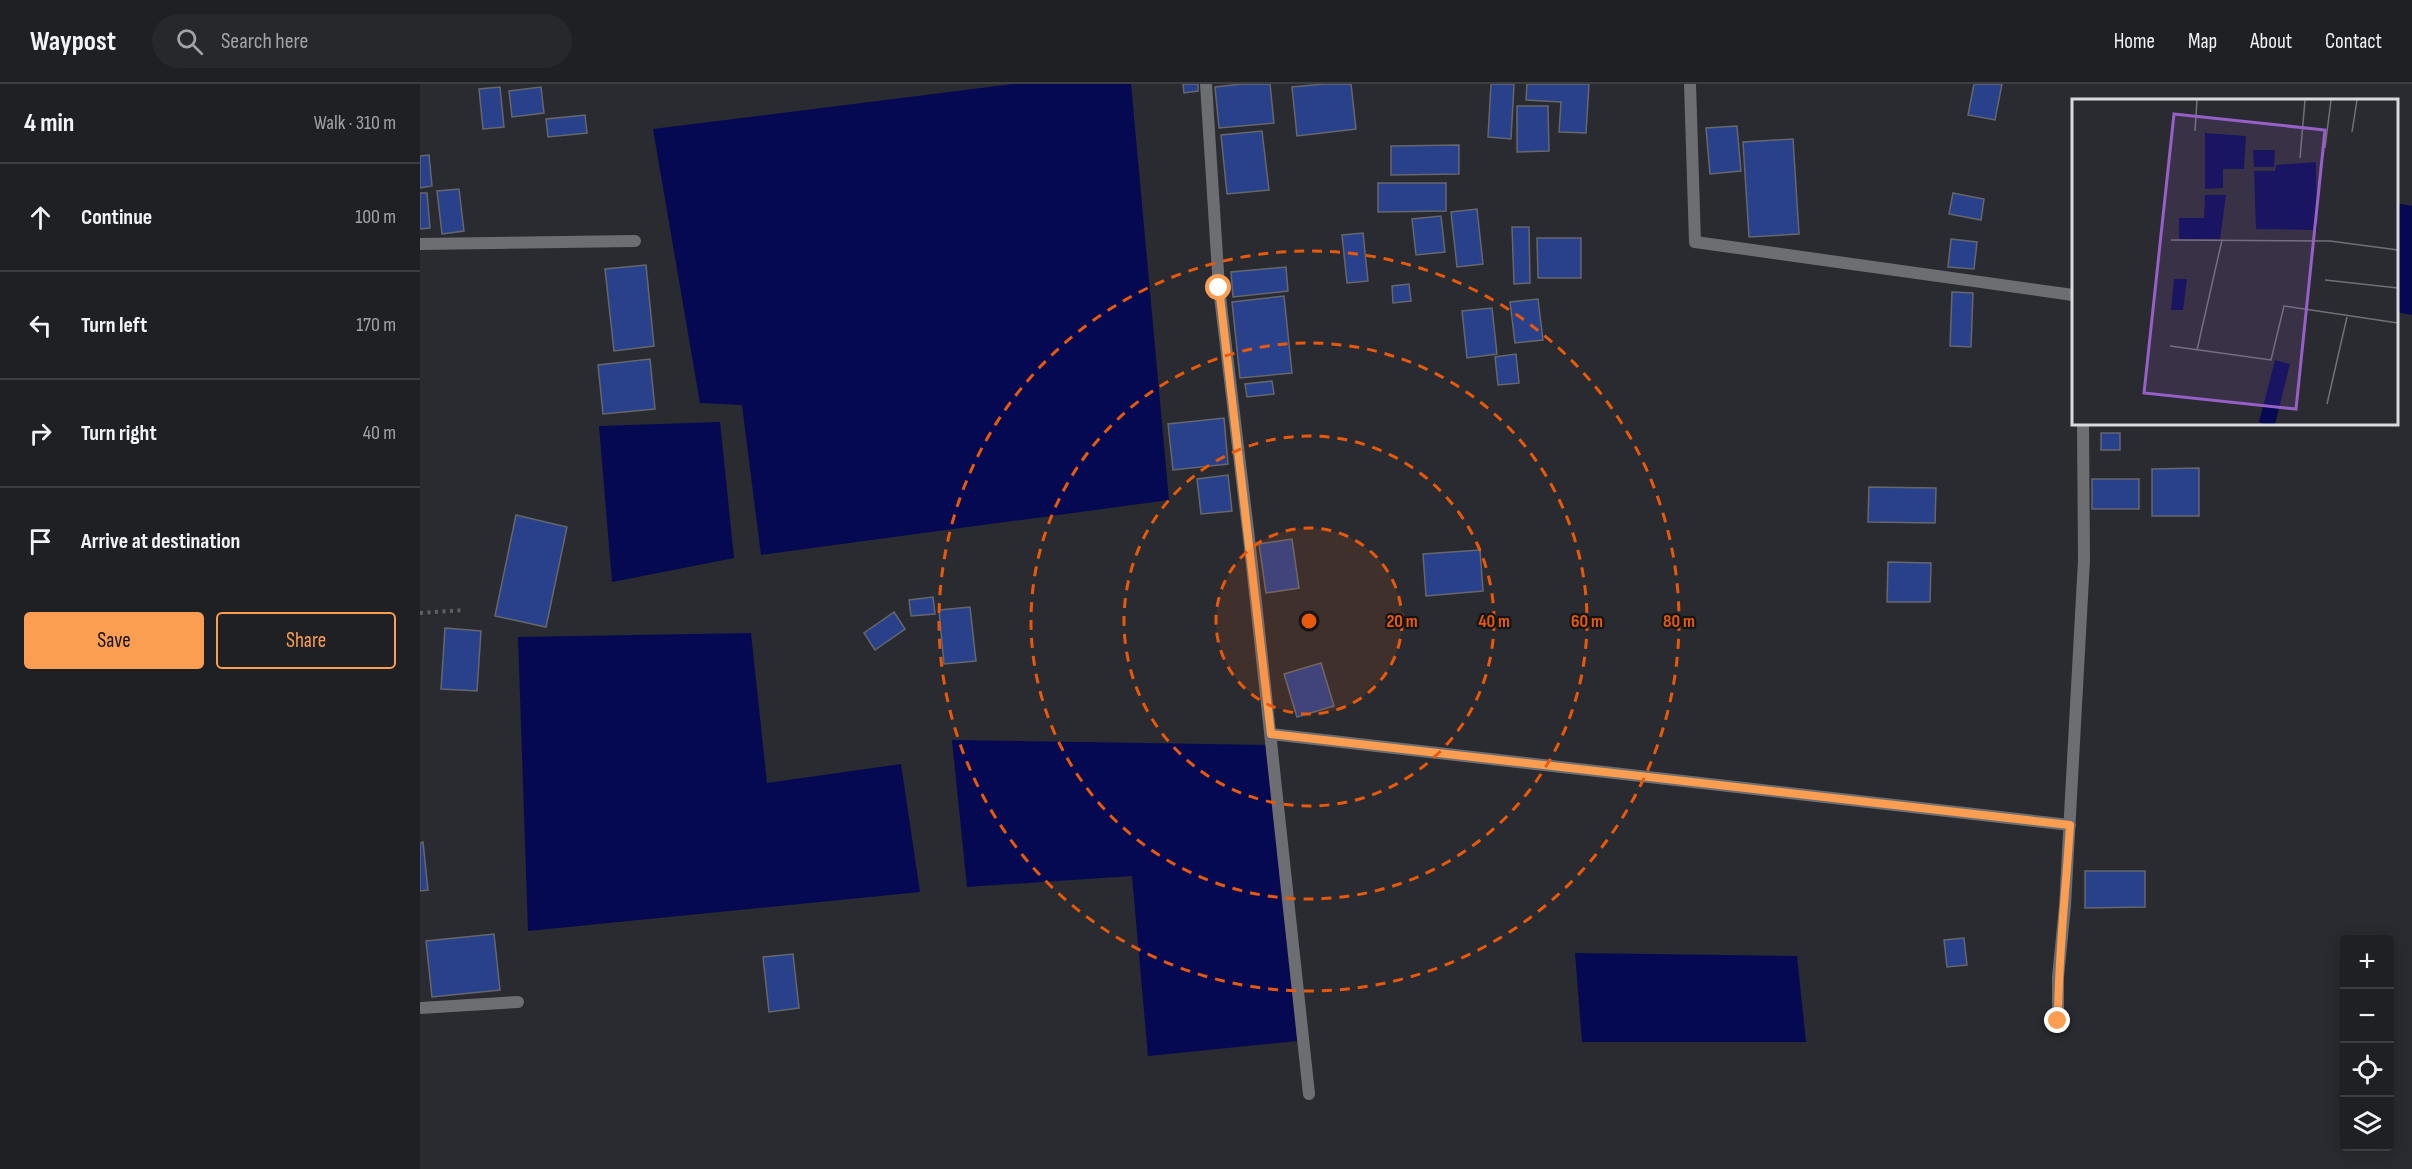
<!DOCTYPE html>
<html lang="en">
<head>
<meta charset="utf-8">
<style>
	:root { --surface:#1f2024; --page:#27282c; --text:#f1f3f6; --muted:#a1a3a6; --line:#3c3e41; --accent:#fc9e52 }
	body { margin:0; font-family:"Sofia Sans Condensed",sans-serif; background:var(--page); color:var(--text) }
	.controls { position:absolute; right:18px; bottom:18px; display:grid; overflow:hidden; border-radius:6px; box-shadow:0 3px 15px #0003 }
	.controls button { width:54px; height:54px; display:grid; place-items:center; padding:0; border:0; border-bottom:2px solid var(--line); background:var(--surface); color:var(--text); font:30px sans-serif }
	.stop { position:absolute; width:18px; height:18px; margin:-14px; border:4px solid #fc9e52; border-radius:50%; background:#fff }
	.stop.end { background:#fc9e52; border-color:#fff; box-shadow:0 2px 6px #0008 }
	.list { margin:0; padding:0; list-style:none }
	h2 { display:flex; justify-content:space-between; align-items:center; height:78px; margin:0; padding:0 24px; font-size:26px }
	h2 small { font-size:20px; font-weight:400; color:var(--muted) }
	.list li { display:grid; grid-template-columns:39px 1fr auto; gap:18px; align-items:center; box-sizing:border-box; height:108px; padding:0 24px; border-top:2px solid var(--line) }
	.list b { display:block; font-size:22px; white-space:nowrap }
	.list em { font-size:20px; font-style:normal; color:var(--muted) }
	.actions { display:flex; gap:12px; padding:18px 24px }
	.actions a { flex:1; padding:14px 0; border:2px solid var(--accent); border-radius:6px; text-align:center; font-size:21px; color:var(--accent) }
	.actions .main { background:var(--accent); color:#111 }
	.icon { flex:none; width:33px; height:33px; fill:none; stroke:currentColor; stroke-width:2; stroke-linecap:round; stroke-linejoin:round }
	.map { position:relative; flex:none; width:1992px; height:1085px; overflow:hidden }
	header { display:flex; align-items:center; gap:36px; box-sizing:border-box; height:84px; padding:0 30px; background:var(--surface); border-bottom:2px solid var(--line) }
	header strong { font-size:28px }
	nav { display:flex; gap:33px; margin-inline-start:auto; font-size:21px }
	.search { width:420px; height:54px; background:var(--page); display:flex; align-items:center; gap:15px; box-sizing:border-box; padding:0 21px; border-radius:33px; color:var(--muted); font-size:22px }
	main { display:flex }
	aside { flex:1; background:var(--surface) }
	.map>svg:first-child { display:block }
	.water { fill:#040951 }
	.building { fill:#29418a; stroke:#65676d; stroke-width:1.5 }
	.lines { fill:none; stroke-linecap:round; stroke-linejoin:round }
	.path { stroke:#5e6064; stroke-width:4; stroke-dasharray:3 4.5; stroke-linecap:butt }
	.minor { stroke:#6d6e71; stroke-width:12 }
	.route { stroke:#fc9e52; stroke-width:8 }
	.ring { fill:none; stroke:#e8590c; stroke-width:3; stroke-dasharray:10 8 }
	.inset-road { fill:none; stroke:#6f7175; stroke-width:1.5 }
	.view { fill:#9760c8; fill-opacity:0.15; stroke:#9760c8; stroke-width:3 }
	.inset-edge { fill:none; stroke:#d8dadd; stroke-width:3 }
	.centre { fill:#e8590c; stroke:#131416; stroke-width:3 }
	.ring-label { font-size:18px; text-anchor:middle; font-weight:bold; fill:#e8590c; stroke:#131416; stroke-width:4.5; stroke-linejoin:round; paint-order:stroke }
</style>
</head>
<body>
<header>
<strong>Waypost</strong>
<div class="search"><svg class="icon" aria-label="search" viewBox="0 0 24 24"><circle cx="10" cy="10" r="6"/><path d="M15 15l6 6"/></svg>Search here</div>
<nav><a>Home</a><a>Map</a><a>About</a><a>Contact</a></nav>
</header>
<main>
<aside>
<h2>4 min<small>Walk · 310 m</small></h2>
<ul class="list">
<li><svg class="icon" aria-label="ahead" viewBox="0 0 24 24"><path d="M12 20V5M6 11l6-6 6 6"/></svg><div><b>Continue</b></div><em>100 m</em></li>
<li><svg class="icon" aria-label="left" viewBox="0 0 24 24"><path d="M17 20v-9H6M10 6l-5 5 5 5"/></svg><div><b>Turn left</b></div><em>170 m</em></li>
<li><svg class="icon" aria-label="right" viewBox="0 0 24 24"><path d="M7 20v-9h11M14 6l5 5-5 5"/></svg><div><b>Turn right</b></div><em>40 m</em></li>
<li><svg class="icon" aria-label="arrive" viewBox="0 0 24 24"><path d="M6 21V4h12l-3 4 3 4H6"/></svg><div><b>Arrive at destination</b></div></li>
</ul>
<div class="actions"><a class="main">Save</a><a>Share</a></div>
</aside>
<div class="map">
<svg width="1992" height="1085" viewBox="0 0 1992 1085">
	<rect width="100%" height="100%" fill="#292b30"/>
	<path class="water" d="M593,0h118l38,416 -408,55 -19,-150 -42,-2 -47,-274z
		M1976,119l16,3v109l-16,-3z
		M300,338l14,136 -122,24 -13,-156z
		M331,549l16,150 134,-19 19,128 -392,39 -10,-294z
		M532,656l317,5 28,296 -149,15 -16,-180 -165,11z
		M1155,869l222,3 9,86h-224z"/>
	<path class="building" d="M763,0h15v7l-14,2z
		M822,0h28l4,39 -55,5 -4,-41z
		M904,0h27l5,45 -59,7 -5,-49z
		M1071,0h23l-3,55 -23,-2z
		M1107,0h62l-3,49 -27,-1 2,-30 -35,-2z
		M1554,0h28l-7,36 -27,-5z
		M80,3l4,40 -21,2 -4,-40z
		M121,3l3,26 -32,4 -3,-26z
		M1097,22h31l1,45 -32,1z
		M165,31l2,18 -39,4 -2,-18z
		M1317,42l4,45 -31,3 -4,-46z
		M842,47l7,59 -42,4 -6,-59z
		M1373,55l6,95 -50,3 -6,-95z
		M1039,61v29l-68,1v-29z
		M9,71l3,31 -12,2v-32z
		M958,99h68v28l-68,1z
		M39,105l5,42 -22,3 -5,-43z
		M0,109h7l3,35 -10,1z
		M1533,109l31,6 -3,21 -32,-6z
		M1057,125l6,55 -26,3 -6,-55z
		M1021,132l4,36 -29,3 -4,-36z
		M1092,143h17l1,56 -16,1z
		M943,149l5,48 -21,2 -5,-48z
		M1117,154h44v40h-43z
		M1531,155l26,3 -3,27 -26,-2z
		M226,181l8,81 -40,5 -9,-82z
		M866,183l2,24 -55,6 -2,-25z
		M989,200l2,17 -18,2 -1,-17z
		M1532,208l21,1 -2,54 -21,-1z
		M864,212l8,77 -52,5 -8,-76z
		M1118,215l5,41 -28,3 -5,-41z
		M1072,224l5,46 -30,4 -5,-47z
		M1096,270l3,29 -21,2 -3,-28z
		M230,275l5,50 -52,5 -5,-49z
		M852,297l2,13 -27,3 -2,-13z
		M804,334l4,46 -55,6 -5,-46z
		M1681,349h19v17h-19z
		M1779,384v48h-47v-47z
		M808,391l4,36 -31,3 -4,-35z
		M1672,395h47v30h-47z
		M1449,403l67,1 -1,35 -67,-1z
		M96,431l51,12 -21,100 -51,-11z
		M872,455l7,49 -33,5 -7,-49z
		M1060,466l3,41 -57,5 -3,-42z
		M1468,478l43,1 -1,39h-43z
		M513,513l2,17 -24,2 -2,-16z
		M550,523l6,54 -32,3 -5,-54z
		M474,528l11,17 -30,21 -11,-17z
		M25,544l36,3 -4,60 -36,-2z
		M901,579l13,43 -37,11 -13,-43z
		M3,758l5,48 -8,1v-48z
		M1665,787h60v36l-60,1z
		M74,850l6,56 -68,7 -6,-56z
		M1544,854l3,27 -20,2 -3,-27z
		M373,870l6,54 -30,4 -6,-55z"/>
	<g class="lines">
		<path class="path" d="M0,529l44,-3"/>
		<path class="minor" d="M786,0l13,204 31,259 59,547
			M1270,0l5,158 378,53
			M0,160l215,-3
			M851,650l799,91
			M0,924l98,-6
			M1638,937v-44l7,-71 19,-346 -1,-137"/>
	</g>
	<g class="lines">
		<path class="route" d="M799,204l52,446 799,91c-4,66 -12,131 -12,196"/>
	</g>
	<circle cx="889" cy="537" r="93" fill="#e8590c" fill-opacity=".12"/>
	<g class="ring">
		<circle cx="889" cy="537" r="93"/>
		<circle cx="889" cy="537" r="185"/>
		<circle cx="889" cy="537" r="278"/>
		<circle cx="889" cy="537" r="370"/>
	</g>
	<g transform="translate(1652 15)">
		<rect width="326" height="326" fill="#292b30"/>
		<path d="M133,34l41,3 -2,33h-21v19l-18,1zM181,51h22l-1,17h-20zM244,63l1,68 -61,-1 -2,-58h21l1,-6zM133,96h21l-6,44h-41v-21h25zM102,180h13l-4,31h-12zM203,261l15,4 -15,60h-11l-5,-2z" fill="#040951"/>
		<path class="inset-road" d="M123,32l2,-31M280,33l5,-32M253,49l6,-48M228,59l5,-58M99,141l159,1 68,9M253,181l73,8M98,247l101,14 13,-54 114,17M125,251l25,-110M255,305l20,-87"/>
		<path class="view" d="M102,15l151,16 -29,279 -152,-16z"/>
		<rect width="326" height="326" class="inset-edge"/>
	</g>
	<circle cx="889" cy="537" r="9" class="centre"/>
	<g class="ring-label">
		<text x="982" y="543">20 m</text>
		<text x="1074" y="543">40 m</text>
		<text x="1167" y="543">60 m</text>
		<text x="1259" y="543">80 m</text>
	</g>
</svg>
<div class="controls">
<button>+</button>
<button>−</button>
<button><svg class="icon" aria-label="locate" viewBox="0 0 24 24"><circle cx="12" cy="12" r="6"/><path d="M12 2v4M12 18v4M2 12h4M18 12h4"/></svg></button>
<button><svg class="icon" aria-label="layers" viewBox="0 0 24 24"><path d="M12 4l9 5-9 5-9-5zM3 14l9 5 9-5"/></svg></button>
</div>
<div class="stop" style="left:799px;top:204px"></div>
<div class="stop end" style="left:1638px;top:937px"></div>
</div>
</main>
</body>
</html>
